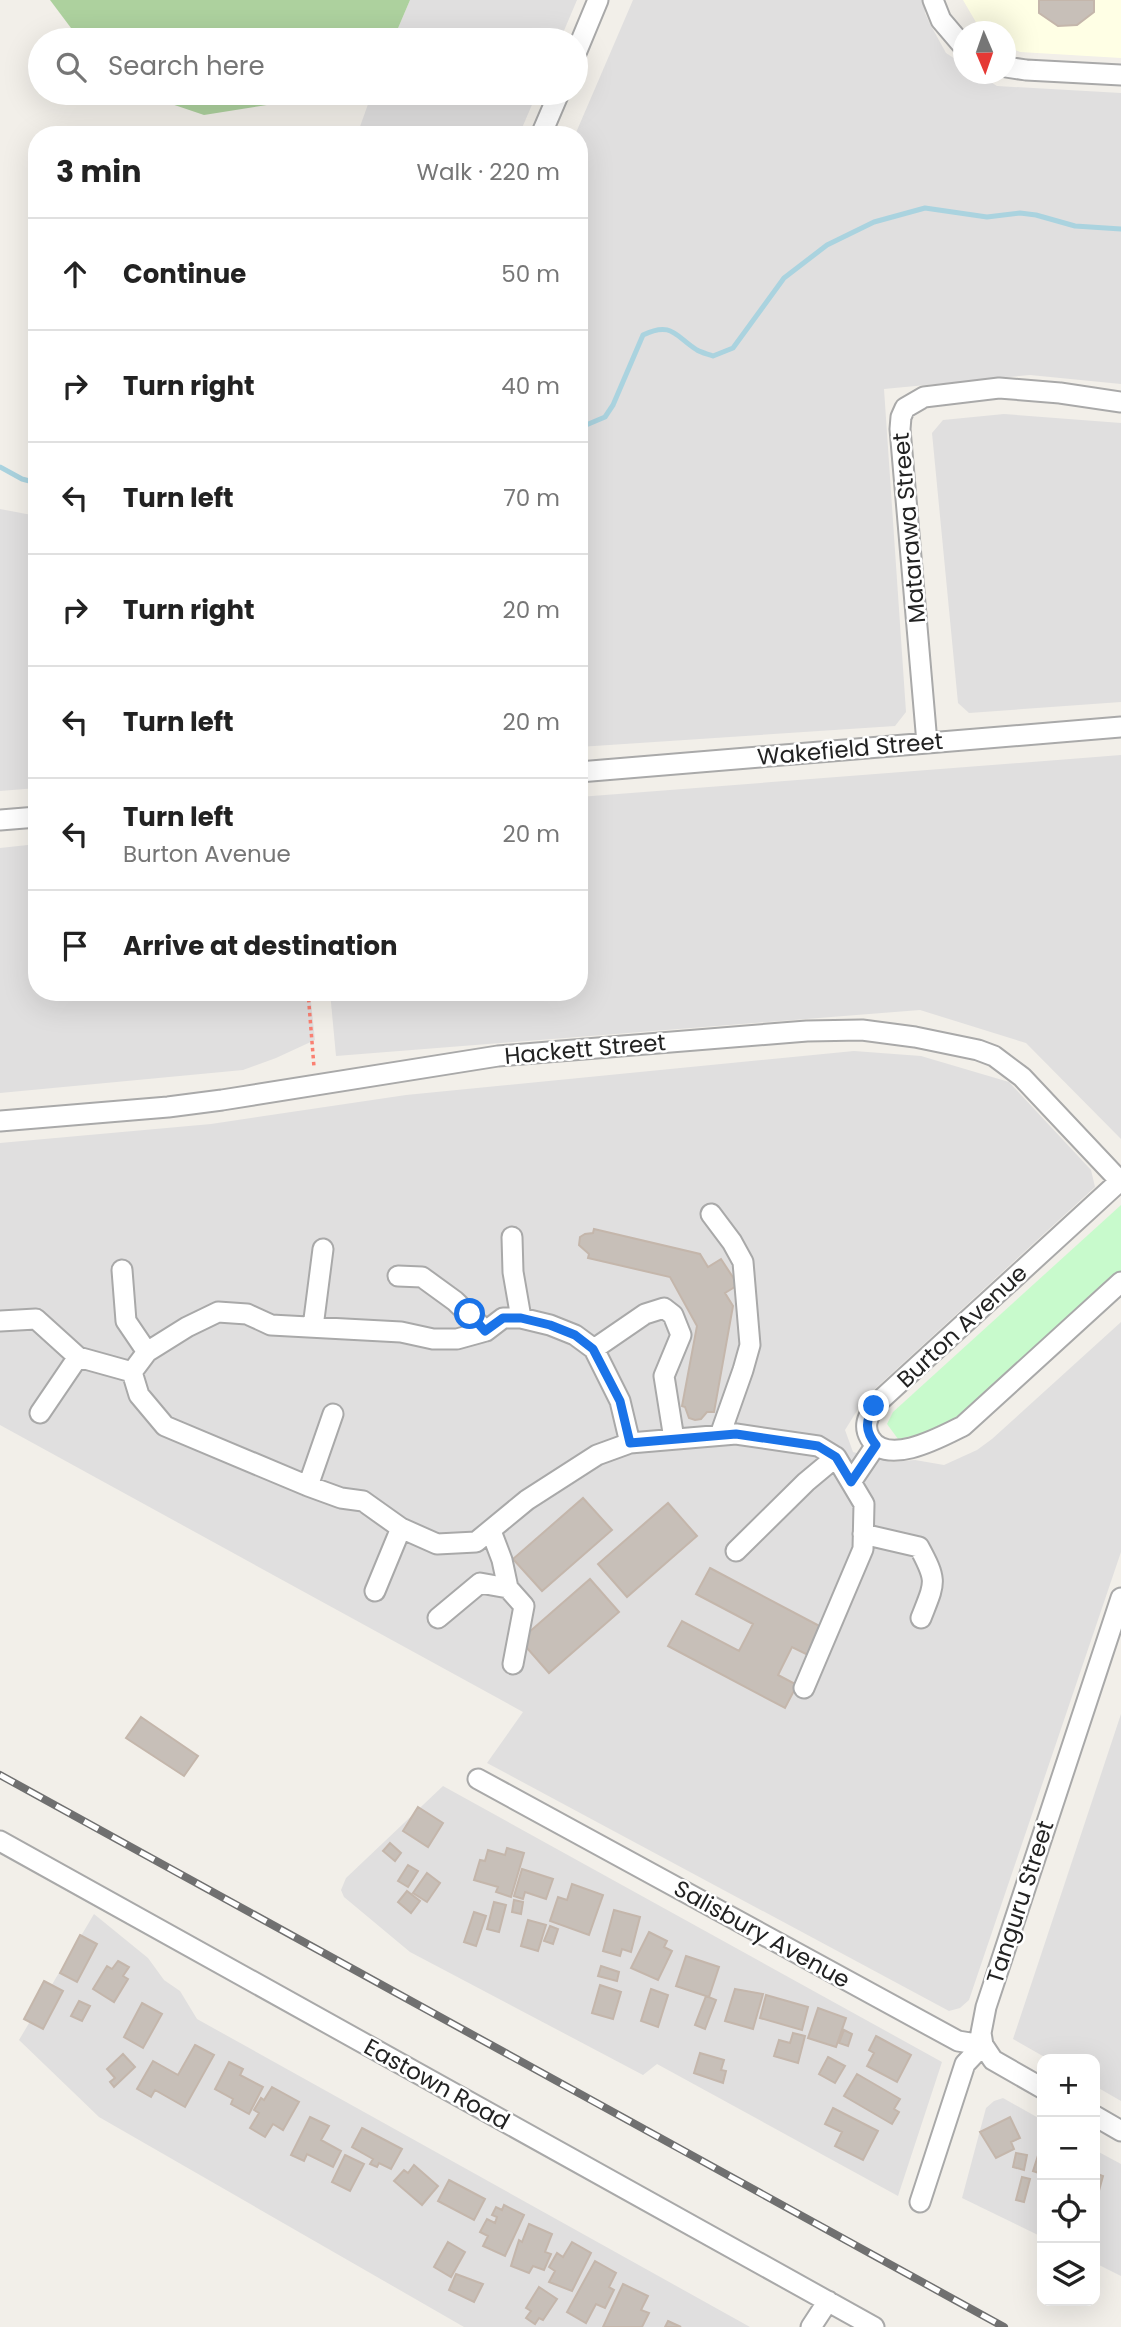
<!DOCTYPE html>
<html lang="en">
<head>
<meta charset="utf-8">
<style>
	:root { --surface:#fff; --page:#f2f2f2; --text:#222; --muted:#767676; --line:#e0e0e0 }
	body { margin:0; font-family:Poppins,sans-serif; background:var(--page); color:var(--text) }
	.controls { position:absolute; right:21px; bottom:21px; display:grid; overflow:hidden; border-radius:14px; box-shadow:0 7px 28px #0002 }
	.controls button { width:63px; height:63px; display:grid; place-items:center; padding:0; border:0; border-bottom:2px solid var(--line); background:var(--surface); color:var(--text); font:35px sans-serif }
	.compass { position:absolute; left:953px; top:21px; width:63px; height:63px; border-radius:50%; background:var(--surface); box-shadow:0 7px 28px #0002; rotate:178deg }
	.stop { position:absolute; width:21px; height:21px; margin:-16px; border:5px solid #1a73e8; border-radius:50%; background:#fff }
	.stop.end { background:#1a73e8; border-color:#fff; box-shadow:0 2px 7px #0008 }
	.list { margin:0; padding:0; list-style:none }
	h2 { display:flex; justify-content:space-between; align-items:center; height:91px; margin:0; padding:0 28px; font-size:30px }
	h2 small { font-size:23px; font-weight:400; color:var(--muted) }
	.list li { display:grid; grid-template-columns:46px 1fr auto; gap:21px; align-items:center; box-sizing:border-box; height:112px; padding:0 28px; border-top:2px solid var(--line) }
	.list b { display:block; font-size:26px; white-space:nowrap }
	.list p { margin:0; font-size:23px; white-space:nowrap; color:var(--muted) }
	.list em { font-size:23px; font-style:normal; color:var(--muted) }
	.icon { flex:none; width:38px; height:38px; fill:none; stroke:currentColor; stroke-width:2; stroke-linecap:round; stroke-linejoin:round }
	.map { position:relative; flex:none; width:1121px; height:2327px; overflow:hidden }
	.search { position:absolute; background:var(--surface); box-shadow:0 7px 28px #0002; left:28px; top:28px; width:560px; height:77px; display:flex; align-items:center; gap:18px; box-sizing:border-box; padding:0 24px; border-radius:38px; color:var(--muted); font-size:26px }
	.panel { position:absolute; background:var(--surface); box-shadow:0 7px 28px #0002; left:28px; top:126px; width:560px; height:875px; border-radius:28px }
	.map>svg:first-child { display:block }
	.residential { fill:#e0dfdf }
	.education { fill:#ffffe5 }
	.forest { fill:#add19e }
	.park { fill:#c8facc }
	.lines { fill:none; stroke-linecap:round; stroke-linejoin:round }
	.stream { stroke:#aad3df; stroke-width:5 }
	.building { fill:#c7bfb8; stroke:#c4b6ab; stroke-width:2 }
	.minor-casing { stroke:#a9a9a9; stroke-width:23 }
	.path { stroke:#fa8072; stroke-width:3.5; stroke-dasharray:3.5 3.5; stroke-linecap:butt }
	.minor { stroke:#fff; stroke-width:19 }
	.rail-casing { stroke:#707070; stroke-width:8 }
	.rail { stroke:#fff; stroke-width:5; stroke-dasharray:16; stroke-linecap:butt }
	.route { stroke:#1a73e8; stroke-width:9 }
	.labels { text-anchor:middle; stroke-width:5; stroke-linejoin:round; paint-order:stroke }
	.street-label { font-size:23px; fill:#222; stroke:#fff }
</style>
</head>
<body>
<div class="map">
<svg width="1121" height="2327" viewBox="0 0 1121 2327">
	<rect width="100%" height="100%" fill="#f2efe9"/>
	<path class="residential" d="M410,0h167l-17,40h-167z
		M633,0h291l1,13 5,11 16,29 17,11 1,10h14l19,12 124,7v291l-91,-9 -146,14 22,323 -11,14 -316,21v-612h-4z
		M372,93h165l-18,42h-162z
		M1004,414l117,9v279l-152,11 -11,-10 -26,-270 11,-13z
		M0,509l37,7v272l-37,3z
		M1121,755v384l-95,-96 -106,-33 -584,46 -6,-64h249v-195z
		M37,844v148h273l5,48 -39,18 -33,12 -243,23v-245z
		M854,1051l67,5 88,26 82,88 4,17 -230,211 -20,32 8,22 38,10 24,-2 29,5 33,-15 15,-11 129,-117v230l-152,448 -9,8 -11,3 -462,-248 36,-51 -523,-287v-282l211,-19 195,-29z
		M1121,1714v387l-26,-15v-27h-47l-35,-20z
		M443,1786l499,276 -44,134 -241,-132 -14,11 -233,-123 -66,-55 -3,-7 5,-12z
		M94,1914l54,44 16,22 16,11 17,28 553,308h-286l-365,-210 -80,-77z
		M1003,2098l39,22v117l-80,-39 24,-90 8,-7z
		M1095,2150l26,14v112l-26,-13z"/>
	<path class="education" d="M963,0h158v58l-101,-6 -14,-6v-14l-22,-1 -7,-7z"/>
	<path class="forest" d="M50,0h360l-17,40h-313z
		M139,93h204l-139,22z"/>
	<path class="park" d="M1121,1205v77l-133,126 -57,24 -33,7 -11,-15 6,-12z"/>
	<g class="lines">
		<path class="stream" d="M579,428l26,-11 8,-12 30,-70c29,-14 32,1 54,15 5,3 11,4 16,6l20,-8 51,-70 43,-33 47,-23 51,-14 62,9 33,-4 16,2 39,11 46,3
			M0,467l22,12 15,4"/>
	</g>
	<path class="building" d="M1039,0h55v12l-17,13 -19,1 -19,-13z
		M594,1229l106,25 8,13 13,-8 17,26 -13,8 8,13 -19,106h-7l-6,7 -6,1 -6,-2 -4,-11 -3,-1 15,-80 -27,-49 -82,-19 1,-4 -10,-9 1,-8 5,-3 8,-1z
		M583,1498l29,32 -70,61 -29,-32z
		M668,1503l29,33 -70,61 -29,-33z
		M710,1568l117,62 -15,27 -20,-10 -14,28 19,10 -12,23 -117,-62 14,-25 57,30 14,-27 -57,-30z
		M590,1579l29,33 -70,61 -29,-33z
		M141,1717l57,39 -14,20 -58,-38z
		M418,1807l25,16 -15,24 -25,-16z
		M390,1843l11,10 -6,8 -12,-10z
		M507,1848l17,5 -13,44 -15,-5 2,-5 -24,-7 6,-20 5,1 3,-11 17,5z
		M408,1865l10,6 -10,16 -10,-6z
		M522,1869l31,10 -7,20 -21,-7 -2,7 -9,-3z
		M427,1873l13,10 -13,19 -14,-9z
		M572,1884l31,11 -14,40 -39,-14 8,-24 9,3z
		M407,1891l13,10 -9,12 -13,-11z
		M514,1900l9,2 -2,12 -9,-2z
		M494,1902l12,3 -7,27 -12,-3z
		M614,1910l26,7 -9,35 -9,-3 -2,7 -17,-5z
		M474,1912l12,4 -10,30 -12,-4z
		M528,1920l18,5 -8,26 -17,-5z
		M550,1926l8,3 -5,15 -9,-3z
		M649,1932l18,9 -3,6 8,4 -14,29 -27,-12z
		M80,1935l17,9 -20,38 -17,-9z
		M686,1956l33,11 -10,30 -33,-11z
		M118,1961l11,6 -6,9 5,3 -14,23 -21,-13 14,-23 5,3z
		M601,1966l18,6 -2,9 -19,-5z
		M44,1981l19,10 -20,38 -19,-10z
		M600,1985l21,7 -8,27 -21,-6z
		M651,1989l17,6 -10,32 -17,-6z
		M735,1989l28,5 -10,35 -28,-8z
		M766,1995l42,12 -6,23 -42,-12z
		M706,1996l10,4 -11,29 -10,-4z
		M79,2001l11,5 -8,15 -11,-5z
		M142,2003l20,11 -19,34 -19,-11z
		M818,2008l28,10 -10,29 -28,-9z
		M844,2030l8,4 -4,12 -9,-3z
		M793,2033l12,3 -7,27 -24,-7 5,-16 11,3z
		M876,2036l35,19 -14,27 -30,-16 7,-13 -5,-3z
		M195,2045l19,10 -29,52 -30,-17 -4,7 -14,-8 16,-28 25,14z
		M700,2053l24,7 -3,10 5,1 -3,12 -29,-10z
		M123,2054l12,13 -21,20 -4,-5 5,-4 -8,-9z
		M828,2057l17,9 -10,17 -16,-9z
		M229,2062l14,7 -3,6 23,12 -14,27 -18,-10 2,-5 -18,-10z
		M857,2074l43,25 -6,10 5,3 -7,12 -48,-28z
		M272,2087l27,15 -16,28 -10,-6 -8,13 -15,-9 9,-15 -5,-3 7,-12 3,2z
		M833,2108l45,23 -15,29 -28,-14 7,-14 -17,-8z
		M310,2117l19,9 -8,14 20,11 -8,16 -26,-13 -3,7 -13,-6z
		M1010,2117l10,21 -9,4 3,7 -18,9 -16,-26z
		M362,2128l40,21 -11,20 -12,-6 -2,4 -7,-3 3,-5 -21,-12z
		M1041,2146h1v28l-9,-3z
		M1016,2153l11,2 -3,15 -11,-3z
		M345,2155l19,9 -14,27 -18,-9z
		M414,2165l24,21 -16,19 -28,-24 10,-11 4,3z
		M1095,2173l8,3 -6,22h-2z
		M1022,2177l8,2 -6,23 -8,-2z
		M449,2180l36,19 -11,21 -36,-19z
		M504,2205l20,10 -19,41 -22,-10 5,-10 -8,-4 7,-13 8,4 2,-6 -5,-2 4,-8 6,3z
		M529,2224l23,10 -7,18 6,2 -7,16 -11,-4 -4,7 -18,-7 8,-26 3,2z
		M448,2242l17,10 -14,25 -17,-10z
		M572,2242l19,11 -19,38 -23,-9 6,-11 -6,-4 8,-14 6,4z
		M595,2261l21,12 -7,14 5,3 -9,18 -9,-4 -10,19 -19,-11z
		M456,2274l27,10 -9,18 -25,-12z
		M623,2284l25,12 -7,14 8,3 -7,14h-39z
		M539,2287l18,12 -14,21 -4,-2 -4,6 -9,-6 5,-7 -5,-3z
		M668,2321l13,6h-16z"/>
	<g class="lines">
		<g class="minor-casing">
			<path id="minor" d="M933,0l8,20 23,27
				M576,53l22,-53
				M1006,67l20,3 95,5
				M541,135l18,-42
				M927,743l-27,-314 1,-12 4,-9 19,-11 75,-9 61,5 61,9
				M579,772l542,-45
				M0,820l37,-3
				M0,1121l168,-14 54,-7 276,-44 309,-25 55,-1 53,7 63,13 16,6 28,21 98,104
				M1121,1180l-247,226c-6,11 -11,20 -4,32 17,29 71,-1 93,-12l158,-144
				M711,1214l21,28 11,20 7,83 -7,25 -23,65
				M512,1237l1,35 8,46
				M122,1270l4,51 21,31
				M398,1276l24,1 33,24 31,30
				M0,1321l36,-2 42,38 54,15
				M313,1327l10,-78
				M594,1349l51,-35 19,-6 9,7 8,20 -17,41 10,63
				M40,1413l38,-56
				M630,1443l-10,-42 -26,-52 -19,-14 -25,-10 -29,-7h-18l-17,13 -29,8h-24l-32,-7 -130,-7 -24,-11 -29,-2 -31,15 -40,25 -15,20 7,23 26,31 143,60 33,12 22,3 38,27 36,16 39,-2 51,-42 70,-45 33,-12 106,-9 82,12 18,11 28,47 -1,45 -59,139
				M851,1482l25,-37
				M308,1486l25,-72
				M491,1531l11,29 6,28 16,18 -11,58
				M863,1534l56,13c19,35 16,35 2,71
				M736,1551l70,-69 30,-25
				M375,1591l26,-63
				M438,1618l42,-35 28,5
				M478,1779l480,262 25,4 10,15 49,28
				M0,1841l874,486
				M1095,2116l26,15
				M920,2202l45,-138 18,-19 -2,-12 5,-26 135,-409
				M811,2327l17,-26"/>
		</g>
		<path class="path" d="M308,992l6,75"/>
		<use href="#minor" class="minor"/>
		<g class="rail-casing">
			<path id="rail" d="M0,1775l1004,552"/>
		</g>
		<use href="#rail" class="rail"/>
	</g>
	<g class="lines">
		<path class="route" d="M470,1314l15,17 18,-13h18l29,7 25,10 18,14 27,52 10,42 106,-9 82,12 18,11 15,25 25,-37c-11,-14 -11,-24 -2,-39"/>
	</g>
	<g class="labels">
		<g class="street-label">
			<text transform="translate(909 528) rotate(-95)" y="8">Matarawa Street</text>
			<text transform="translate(850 749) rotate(-5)" y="8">Wakefield Street</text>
			<text transform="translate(585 1049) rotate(-5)" y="8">Hackett Street</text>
			<text transform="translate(962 1326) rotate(-43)" y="8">Burton Avenue</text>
			<text transform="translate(1020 1902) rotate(-72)" y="8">Tanguru Street</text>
			<text transform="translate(762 1934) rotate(29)" y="8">Salisbury Avenue</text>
			<text transform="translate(437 2084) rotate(29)" y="8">Eastown Road</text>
		</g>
	</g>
</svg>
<div class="controls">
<button>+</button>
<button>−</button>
<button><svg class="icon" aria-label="locate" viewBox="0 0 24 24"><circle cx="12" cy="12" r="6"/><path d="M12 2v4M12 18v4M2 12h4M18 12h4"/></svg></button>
<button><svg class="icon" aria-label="layers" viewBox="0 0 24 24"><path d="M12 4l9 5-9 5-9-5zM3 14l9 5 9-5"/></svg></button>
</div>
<svg class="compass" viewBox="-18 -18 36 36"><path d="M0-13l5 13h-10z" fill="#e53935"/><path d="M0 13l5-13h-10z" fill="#767676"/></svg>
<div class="stop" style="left:470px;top:1314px"></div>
<div class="stop end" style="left:874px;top:1406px"></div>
<div class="search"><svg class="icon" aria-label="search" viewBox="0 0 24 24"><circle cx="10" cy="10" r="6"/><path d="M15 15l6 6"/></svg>Search here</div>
<section class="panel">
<h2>3 min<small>Walk · 220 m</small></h2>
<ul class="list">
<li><svg class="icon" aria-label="ahead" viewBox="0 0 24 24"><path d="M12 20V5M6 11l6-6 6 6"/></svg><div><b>Continue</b></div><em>50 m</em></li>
<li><svg class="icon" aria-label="right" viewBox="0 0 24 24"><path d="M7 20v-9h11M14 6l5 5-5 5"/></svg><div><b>Turn right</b></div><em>40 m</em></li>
<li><svg class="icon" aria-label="left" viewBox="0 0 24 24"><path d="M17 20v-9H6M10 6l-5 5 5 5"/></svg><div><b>Turn left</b></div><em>70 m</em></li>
<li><svg class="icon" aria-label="right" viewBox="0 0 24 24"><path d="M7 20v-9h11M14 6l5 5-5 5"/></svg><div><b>Turn right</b></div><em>20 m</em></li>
<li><svg class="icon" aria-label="left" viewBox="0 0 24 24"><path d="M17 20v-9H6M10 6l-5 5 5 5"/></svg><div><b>Turn left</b></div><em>20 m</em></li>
<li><svg class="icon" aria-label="left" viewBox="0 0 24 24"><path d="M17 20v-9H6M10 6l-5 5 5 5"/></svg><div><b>Turn left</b><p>Burton Avenue</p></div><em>20 m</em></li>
<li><svg class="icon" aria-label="arrive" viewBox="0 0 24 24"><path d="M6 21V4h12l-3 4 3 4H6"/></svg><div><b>Arrive at destination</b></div></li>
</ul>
</section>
</div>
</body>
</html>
